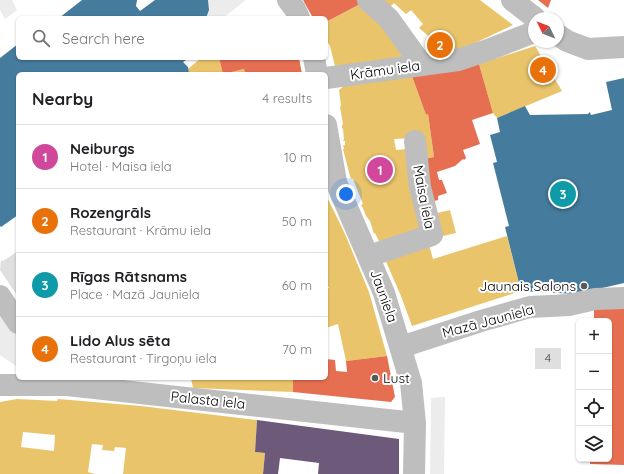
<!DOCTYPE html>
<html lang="en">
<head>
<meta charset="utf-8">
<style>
	:root { --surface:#fff; --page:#f2f2f2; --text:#202124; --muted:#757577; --line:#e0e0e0; --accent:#1a73e8 }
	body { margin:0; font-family:Quicksand,sans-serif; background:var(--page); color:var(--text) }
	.controls { position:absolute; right:12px; bottom:12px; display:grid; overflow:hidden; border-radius:6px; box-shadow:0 1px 3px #0004 }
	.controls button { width:36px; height:36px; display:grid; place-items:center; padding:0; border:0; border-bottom:1px solid var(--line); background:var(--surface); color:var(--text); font:20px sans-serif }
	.compass { position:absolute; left:528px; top:12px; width:36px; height:36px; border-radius:50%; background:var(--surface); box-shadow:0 1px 3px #0004; rotate:313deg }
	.you { position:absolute; left:346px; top:194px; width:14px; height:14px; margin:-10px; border:3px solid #fff; border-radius:50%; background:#1a73e8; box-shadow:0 0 0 6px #1a73e833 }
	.badge { display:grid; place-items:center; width:26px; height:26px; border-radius:50%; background:var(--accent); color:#fff; font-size:13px; font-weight:700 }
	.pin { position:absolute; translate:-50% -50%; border:2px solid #fff; box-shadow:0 1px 4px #0006 }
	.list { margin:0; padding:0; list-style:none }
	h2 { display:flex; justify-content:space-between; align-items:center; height:52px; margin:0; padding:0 16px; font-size:17px }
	h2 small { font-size:13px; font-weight:400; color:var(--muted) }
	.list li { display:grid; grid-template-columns:26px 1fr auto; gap:12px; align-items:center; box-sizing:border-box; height:64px; padding:0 16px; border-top:1px solid var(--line) }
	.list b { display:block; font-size:15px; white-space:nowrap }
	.list p { margin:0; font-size:13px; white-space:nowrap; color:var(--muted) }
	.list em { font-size:13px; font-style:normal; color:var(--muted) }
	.icon { flex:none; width:22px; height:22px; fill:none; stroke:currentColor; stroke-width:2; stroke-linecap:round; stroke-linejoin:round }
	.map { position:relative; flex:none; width:624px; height:474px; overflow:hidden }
	.search { position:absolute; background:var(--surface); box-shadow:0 1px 3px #0004; left:16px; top:16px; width:312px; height:44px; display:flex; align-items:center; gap:10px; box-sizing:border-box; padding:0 14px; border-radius:6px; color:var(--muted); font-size:15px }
	.panel { position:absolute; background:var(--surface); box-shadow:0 1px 3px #0004; left:16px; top:72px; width:312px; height:308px; border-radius:6px }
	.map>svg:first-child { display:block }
	.green { fill:#ececec }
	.homes { fill:#e9c46a; fill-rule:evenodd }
	.shops { fill:#e76f51 }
	.offices { fill:#6d597a }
	.public { fill:#457b9d }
	.building { fill:#dfdfdf }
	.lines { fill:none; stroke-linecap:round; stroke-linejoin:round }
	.minor { stroke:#bebebe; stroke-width:22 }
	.poi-dot { fill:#595959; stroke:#fff; stroke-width:1.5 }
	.labels { text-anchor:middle; stroke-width:4; stroke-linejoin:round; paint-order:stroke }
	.number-label { font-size:12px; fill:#383838 }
	.street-label { font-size:14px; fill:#000; stroke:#fff }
	.poi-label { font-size:14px; fill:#000; stroke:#fff; text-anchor:end }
</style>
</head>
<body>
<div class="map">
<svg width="624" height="474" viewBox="0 0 624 474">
	<rect width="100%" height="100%" fill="#fff"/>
	<path class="green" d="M0,0h12l5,10 -12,9 -5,-9z
		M208,0h38l-23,18h-17l3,-8z
		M0,307l18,28v30l-2,1 -16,-11z
		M445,397l-1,77h-14l1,-76z"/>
	<path class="homes" d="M379,0h101l33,25 -57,27 -20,2 -10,-11 5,-5 -12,-10 4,-4 -12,-14 -5,4 -12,-11 -5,5z
		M364,2l45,55 -74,9 -5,-20 -4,-7v-17z
		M535,46l27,45 -65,27 -4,-5 -14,-49z
		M201,58h18l4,16h-34l-1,-5z
		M244,69l1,5h-20v-1z
		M412,76l14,39 2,-1 6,43 -14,3 -2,-22 -24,1 2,11 12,-1 18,82 -46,12 -5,-10 -1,1 -4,-13 -4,-5 -3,-8 -2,-3 2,-1 -10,-25h-2l-1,-3 -7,-27h1l-1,-3 2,-1v-4h-2l1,-2 -1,-10 -1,-1v-3l1,-1 -3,-17 1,-2 -2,-15 6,-5z
		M326,195l19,39 24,58 18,64 -41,5 -8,-37 -12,4v-39l3,-1 -3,-6z
		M450,210l6,23 -17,4 -6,-23z
		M507,236l14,55 -109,35 -11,-30 -17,-39 45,-12 4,14z
		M191,378h102v14l-100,-4z
		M17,399l40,2 1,-2 83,7 116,14 -2,32 10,1 -2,21h-140l3,-26 -11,-1 -1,4 -12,-1 1,-5 -11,-1 -4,28 7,2h-95v-72zM23,432l32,3 -1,16 -33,-4z"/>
	<path class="shops" d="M303,0h59l2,2 -38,20v-4h-13z
		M538,0h13l-3,8z
		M219,58h80l3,16h-57l-1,-5 -21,5z
		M479,64l14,49 -21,7 8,24 -17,6 3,8 -2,2 -1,-1 -8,7 -18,6 2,8h3l5,13 -9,3v4l-7,2 -11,-42 14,-3 -6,-43 -2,1 -14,-39z
		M594,308l30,1v156l-34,-1v-5h19v-138h-15z
		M387,356l8,41 -4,5 -98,-10v-14h33v-19l9,1 1,11 11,1 -1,-11z"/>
	<path class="offices" d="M257,420l142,19v35h-81l1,-11 -39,-5 -2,16h-15l2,-21 -10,-1z"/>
	<path class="public" d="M82,0h55l-1,6 4,5 15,-11h53l1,10 -3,8h-147z
		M18,44v14h171l-6,4 5,5 1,6v1h-171v141l-17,12 -1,-1v-168z
		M624,78v205l-48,11 -55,-3 -16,-64 4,-1 -16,-63 4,-1 -7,-27 10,-3 -3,-14 28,-12 5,9 58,-1 2,-2 1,3 21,-5 -6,-28z"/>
	<path class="building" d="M18,251v46l-18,-27 1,-10 2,1z
		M535,348h26v21h-26z"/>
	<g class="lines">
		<path class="minor" d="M288,0l7,9 4,9
			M368,0l21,19 33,46
			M512,0l23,18
			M558,35l9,6 21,8 36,-2
			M314,58l3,16
			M326,78l132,-18 30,-10 46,-18
			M326,125l10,57 48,111 27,90 4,40 -1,51
			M369,256l63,-21 -12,-48 -5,-46
			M0,296l18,27
			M401,347l80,-26 49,-14 39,-2 26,-6 29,-1
			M0,385h67l348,38"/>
	</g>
	<g class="poi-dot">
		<circle cx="584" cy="286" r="4"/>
		<circle cx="375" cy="378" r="4"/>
	</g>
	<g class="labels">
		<g class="number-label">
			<text x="548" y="362">4</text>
		</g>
		<g class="street-label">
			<text transform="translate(385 70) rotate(-8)" y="5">Krāmu iela</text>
			<text transform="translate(424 197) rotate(79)" y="5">Maisa iela</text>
			<text transform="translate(384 296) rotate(70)" y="5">Jauniela</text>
			<text transform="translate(488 321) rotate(-15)" y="5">Mazā Jauniela</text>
			<text transform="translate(208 400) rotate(6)" y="5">Palasta iela</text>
		</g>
		<g class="poi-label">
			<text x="576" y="291">Jaunais Salons</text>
			<text x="383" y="383" text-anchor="start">Lust</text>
		</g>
	</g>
</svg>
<div class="controls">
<button>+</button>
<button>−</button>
<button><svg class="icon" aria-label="locate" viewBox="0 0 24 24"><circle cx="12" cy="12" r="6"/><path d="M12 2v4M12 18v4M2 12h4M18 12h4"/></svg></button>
<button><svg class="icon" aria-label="layers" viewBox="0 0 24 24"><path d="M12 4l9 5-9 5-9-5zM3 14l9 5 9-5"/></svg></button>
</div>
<svg class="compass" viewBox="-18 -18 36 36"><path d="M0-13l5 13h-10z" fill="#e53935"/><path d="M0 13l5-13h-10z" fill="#757577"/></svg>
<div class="you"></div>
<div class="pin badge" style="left:380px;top:170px;background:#d1479c">1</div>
<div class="pin badge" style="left:440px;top:45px;background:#e8710a">2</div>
<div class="pin badge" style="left:563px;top:194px;background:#0f9aa8">3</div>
<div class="pin badge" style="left:543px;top:70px;background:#e8710a">4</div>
<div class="search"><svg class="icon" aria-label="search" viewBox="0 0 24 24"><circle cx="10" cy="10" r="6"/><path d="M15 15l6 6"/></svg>Search here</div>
<section class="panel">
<h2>Nearby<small>4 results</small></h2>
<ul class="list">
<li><span class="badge" style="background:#d1479c">1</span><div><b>Neiburgs</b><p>Hotel · Maisa iela</p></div><em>10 m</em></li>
<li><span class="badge" style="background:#e8710a">2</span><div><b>Rozengrāls</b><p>Restaurant · Krāmu iela</p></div><em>50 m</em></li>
<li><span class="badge" style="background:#0f9aa8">3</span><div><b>Rīgas Rātsnams</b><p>Place · Mazā Jauniela</p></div><em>60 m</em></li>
<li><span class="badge" style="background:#e8710a">4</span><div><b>Lido Alus sēta</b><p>Restaurant · Tirgoņu iela</p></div><em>70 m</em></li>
</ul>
</section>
</div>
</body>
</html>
